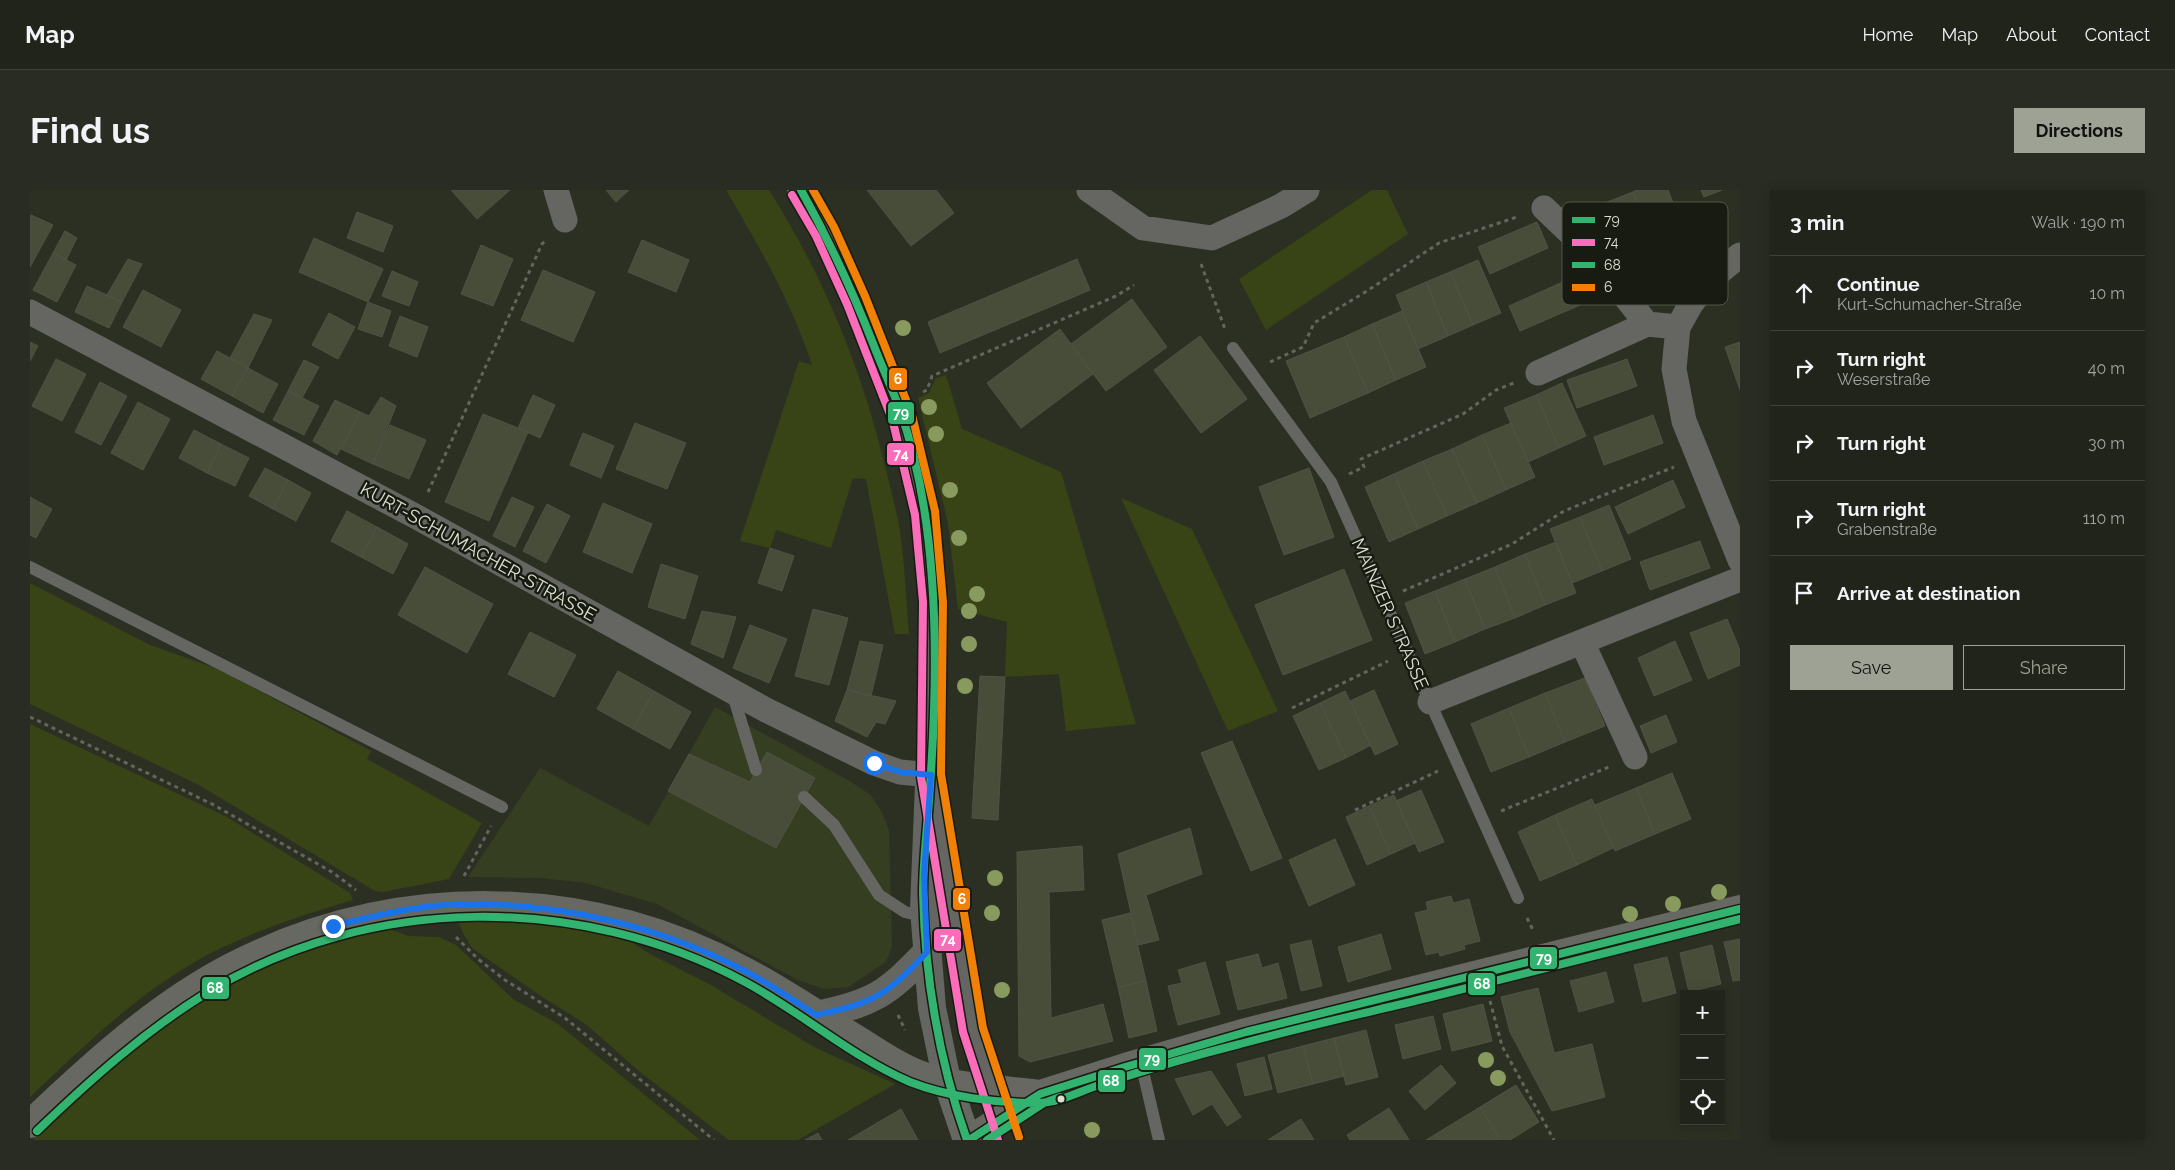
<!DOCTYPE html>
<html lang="en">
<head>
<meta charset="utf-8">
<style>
	:root { --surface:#21241a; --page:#292c23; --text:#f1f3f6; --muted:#a2a4a2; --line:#3e4139; --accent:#9ea294 }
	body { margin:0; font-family:Raleway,sans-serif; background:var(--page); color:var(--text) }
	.controls { position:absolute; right:15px; bottom:15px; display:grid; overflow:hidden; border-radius:0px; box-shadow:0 2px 12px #0003 }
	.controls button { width:45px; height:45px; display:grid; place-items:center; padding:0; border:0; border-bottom:1px solid var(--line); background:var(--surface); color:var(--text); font:25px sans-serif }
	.stop { position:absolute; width:15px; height:15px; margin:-11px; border:4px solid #1a73e8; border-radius:50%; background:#fff }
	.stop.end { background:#1a73e8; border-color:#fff; box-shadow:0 1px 5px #0008 }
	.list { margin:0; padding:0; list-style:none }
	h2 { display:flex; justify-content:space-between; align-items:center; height:65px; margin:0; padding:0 20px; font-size:21px }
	h2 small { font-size:16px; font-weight:400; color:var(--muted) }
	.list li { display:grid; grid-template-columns:32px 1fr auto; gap:15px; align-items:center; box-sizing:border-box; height:75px; padding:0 20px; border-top:1px solid var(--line) }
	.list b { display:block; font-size:19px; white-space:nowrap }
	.list p { margin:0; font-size:16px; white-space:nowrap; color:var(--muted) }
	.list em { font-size:16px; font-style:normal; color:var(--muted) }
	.actions { display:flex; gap:10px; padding:15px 20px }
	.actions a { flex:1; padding:11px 0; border:1px solid var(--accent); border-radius:0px; text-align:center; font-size:18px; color:var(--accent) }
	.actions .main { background:var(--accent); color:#111 }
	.icon { flex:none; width:28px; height:28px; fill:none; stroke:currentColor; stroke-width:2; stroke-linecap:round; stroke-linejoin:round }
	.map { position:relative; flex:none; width:1710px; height:950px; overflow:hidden; border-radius:0px }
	header { display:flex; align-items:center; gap:30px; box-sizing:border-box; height:70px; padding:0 25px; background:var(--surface); border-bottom:1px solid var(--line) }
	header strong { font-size:24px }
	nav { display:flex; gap:28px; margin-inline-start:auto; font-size:18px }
	.intro { display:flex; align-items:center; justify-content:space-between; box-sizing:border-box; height:120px; padding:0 30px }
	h1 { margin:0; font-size:35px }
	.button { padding:12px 22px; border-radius:0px; background:var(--accent); color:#111; font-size:18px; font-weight:700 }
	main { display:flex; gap:30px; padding:0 30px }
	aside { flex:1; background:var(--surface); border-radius:0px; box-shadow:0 2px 12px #0003 }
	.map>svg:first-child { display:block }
	.built { fill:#363e21 }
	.green { fill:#384415 }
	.building { fill:#484d39; stroke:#4f5347 }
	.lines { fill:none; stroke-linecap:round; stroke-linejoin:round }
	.path { stroke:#63655e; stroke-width:3; stroke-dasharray:4 4; stroke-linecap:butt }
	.service { stroke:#656662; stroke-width:12 }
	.minor { stroke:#656662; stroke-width:25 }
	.tertiary { stroke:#656662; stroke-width:28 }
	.secondary { stroke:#676862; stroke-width:28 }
	.bus-1-casing { stroke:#181b11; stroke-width:11 }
	.bus-2-casing { stroke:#181b11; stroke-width:11 }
	.bus-3-casing { stroke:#181b11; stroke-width:11 }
	.bus-4-casing { stroke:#181b11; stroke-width:11 }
	.bus-1 { stroke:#33b370; stroke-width:8 }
	.bus-2 { stroke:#fb6dba; stroke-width:8 }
	.bus-3 { stroke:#33b370; stroke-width:8 }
	.bus-4 { stroke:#f08006; stroke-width:8 }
	.tree { fill:#889a5e }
	.route { stroke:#1a73e8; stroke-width:6 }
	.bus-dot { fill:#dbe0d1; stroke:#181b11; stroke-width:2 }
	.labels { text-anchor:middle; stroke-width:5; stroke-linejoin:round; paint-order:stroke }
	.street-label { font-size:18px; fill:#dbe0d1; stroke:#181b11 }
	.key { fill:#181b11; stroke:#52564b; stroke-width:1 }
	.key-label { font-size:14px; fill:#dbe0d1 }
	.line-badge { stroke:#181b11; stroke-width:2 }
	.badge-label { font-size:14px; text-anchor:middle; font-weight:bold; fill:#fff }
</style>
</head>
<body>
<header>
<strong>Map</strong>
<nav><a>Home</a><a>Map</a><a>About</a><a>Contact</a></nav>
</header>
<div class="intro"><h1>Find us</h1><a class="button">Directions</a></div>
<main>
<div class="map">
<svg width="1710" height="950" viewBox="0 0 1710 950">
	<rect width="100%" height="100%" fill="#2c3023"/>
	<path class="built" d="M685,517l133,73 23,15 12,19 6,17 3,116 -6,15 -38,25 -24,2 -26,-9 -141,-76 -71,-21 -45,-5 -73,-1 72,-109 109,58z"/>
	<path class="green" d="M696,0h43c53,84 90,172 114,268 6,25 13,49 17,74 5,34 6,69 9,102h-14l-29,-155 -13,-1 -22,70 -55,-18 -6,18 -30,-7 59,-180 13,4c-20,-62 -53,-119 -86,-175z
		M1342,0h15l21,44 -142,96 -27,-51z
		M916,185l16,54 99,43 75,252 -70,7 -7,-57 -54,3 2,-55 -49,-13 -10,-86 -30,-125 11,-5 7,-15z
		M1091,308l71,31 86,182 -50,20z
		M0,393l120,62 68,24 153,82 -4,8 115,64 -33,56 -66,13 -8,-1 -176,-106 -169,-81z
		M0,534l197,93 123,76 3,7c-48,14 -96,30 -142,53 -68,35 -126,92 -181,144z
		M452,727l104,11 40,10 22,15 61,31 105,63 81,37 -97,56h-69l-89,-68 -53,-47 -46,-29 -69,-48 -10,-17 -4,-11z
		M359,739l20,7 30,1 17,8 57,54 45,25 142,116h-667c36,-34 70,-70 109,-100 71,-57 157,-96 247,-111z"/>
	<path class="building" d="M421,0h59l-33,29z
		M576,0h23l-13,12z
		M837,0h69l18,23 -43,33z
		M1607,0h31l20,50 -32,13 -23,-61z
		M1671,0h21l-18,7z
		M1603,2l23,61 -31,11 -23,-60z
		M327,22l36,14 -10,26 -36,-14z
		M1,25l22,10 -23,42v-50z
		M1507,32l11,26 -58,26 -12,-27z
		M35,41l12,7 -11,22 -13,-7z
		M284,48l69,31 -15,33 -69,-30z
		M612,50l47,20 -13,32 -48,-20z
		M451,55l32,14 -20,47 -32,-12z
		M23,63l23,12 -19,37 -24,-12z
		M98,69l14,5 -20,38 -15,-7z
		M1047,69l13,31 -150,63 -12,-31z
		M1448,70l23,53 -28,12 -23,-53z
		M513,80l52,22 -22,50 -52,-22z
		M362,81l26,11 -9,24 -27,-10z
		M1420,82l23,53 -25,11 -22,-54z
		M1553,83l11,26 -74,32 -11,-25z
		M1396,92l22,54 -30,13 -22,-54z
		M57,96l35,16 -13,26 -34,-16z
		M113,100l38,20 -20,37 -38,-20z
		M1102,109l35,48 -61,44 -35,-47z
		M338,112l23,9 -9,26 -24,-8z
		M1372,121l24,56 -30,13 -24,-56z
		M299,123l26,14 -17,32 -26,-14z
		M224,124l18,6 -24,48 -18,-10z
		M370,126l28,11 -11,30 -28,-11z
		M1342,134l24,56 -28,13 -24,-56z
		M1030,139l33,45 -72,54 -34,-45z
		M1170,146l47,63 -46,34 -47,-63z
		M1314,147l24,56 -58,25 -24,-57z
		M0,152l8,4 -8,15z
		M1710,152v48l-15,-43z
		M187,161l31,17 -16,28 -31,-17z
		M26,169l30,15 -24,47 -30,-15z
		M1597,169l10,27 -60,22 -10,-28z
		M274,170l15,7 -17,31 -14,-7z
		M218,178l30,16 -15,29 -31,-17z
		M70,192l27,14 -26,49 -26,-13z
		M1532,193l24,53 -27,12 -23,-53z
		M258,201l31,15 -15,29 -31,-15z
		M503,205l22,10 -15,33 -22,-10z
		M1506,205l23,53 -31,14 -24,-54z
		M351,207l15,9 -23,58 -32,-15 19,-37 9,4z
		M305,210l25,12 -23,43 -24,-14z
		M108,212l32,17 -27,51 -32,-17z
		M453,224l45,18 -39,89 -44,-19z
		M1623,225l10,28 -59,22 -10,-28z
		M605,233l51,20 -19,46 -51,-20z
		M1481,233l24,54 -29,13 -24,-55z
		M360,235l36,15 -17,39 -36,-15z
		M164,240l27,14 -14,29 -28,-15z
		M553,243l31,13 -13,32 -31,-13z
		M1452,245l24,55 -29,13 -25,-54z
		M191,254l28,14 -14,28 -28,-13z
		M1422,259l25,54 -30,13 -24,-55z
		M1393,271l24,55 -29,13 -24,-55z
		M235,278l23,12 -15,29 -24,-13z
		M1279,278l25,69 -50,18 -25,-68z
		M1364,284l24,55 -29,13 -24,-55z
		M258,290l23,13 -15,28 -23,-12z
		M1643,290l12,27 -57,27 -13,-27z
		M0,307l22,12 -16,29 -6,-3z
		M482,307l22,10 -19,40 -22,-11z
		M573,313l49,21 -20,49 -49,-21z
		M517,314l23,12 -24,47 -23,-12z
		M1579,315l22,54 -29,12 -22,-54z
		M317,321l30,16 -16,30 -30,-16z
		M1550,327l22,54 -30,12 -22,-54z
		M347,337l31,17 -15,30 -32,-17z
		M1670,351l10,27 -60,22 -10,-28z
		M1526,352l20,51 -31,12 -20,-51z
		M740,358l24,8 -12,35 -24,-8z
		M1495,364l20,51 -30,13 -20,-51z
		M631,374l37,12 -13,43 -37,-12z
		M395,377l68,37 -26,49 -69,-38z
		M1465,377l20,51 -30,11 -20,-50z
		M1314,379l28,71 -89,35 -28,-70z
		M1435,389l20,50 -30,13 -20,-51z
		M1405,401l20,51 -30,12 -20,-51z
		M783,419l35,9 -19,67 -34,-9z
		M672,421l34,6 -13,41 -32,-14z
		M1697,429l13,31v15l-32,14 -18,-46z
		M720,435l37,14 -18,44 -36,-15z
		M500,442l46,23 -22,42 -46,-23z
		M830,451l23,4 -12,51 -24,-6z
		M1645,451l17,39 -38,16 -16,-38z
		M588,481l36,20 -21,38 -36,-20z
		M950,486l25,1 -7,143 -26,-2z
		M1555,488l20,48 -40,16 -20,-49z
		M817,500l49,11 -11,23 -9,-2 -9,15 -32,-16z
		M1344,500l24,54 -23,11 -25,-54z
		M624,501l37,21 -21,37 -37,-20z
		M1315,501l26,54 -25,13 -26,-55z
		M1515,503l20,49 -36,15 -20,-49z
		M1290,513l26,55 -27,12 -26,-54z
		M1479,518l20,49 -38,15 -20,-48z
		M1636,525l11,27 -26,11 -11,-27z
		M1202,551l50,117 -31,13 -50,-118z
		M737,562l48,26 -39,70 -108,-57 21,-37 61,28z
		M1642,583l19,46 -36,15 -19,-46z
		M1606,598l19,46 -40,17 -20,-46z
		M1391,600l23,52 -25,10 -23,-51z
		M1364,605l21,48 -24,11 -22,-48z
		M1562,609l21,49 -36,17 -22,-50z
		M1339,616l22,48 -24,11 -21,-48z
		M1525,625l22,50 -37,16 -22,-49z
		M1160,638l12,46 -56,21 13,45 -21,5 -20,-91z
		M1305,649l20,46 -46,21 -20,-46z
		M1052,656l2,44 -35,2 2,126 52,-14 10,37 -83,21 -11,-6 -2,-204z
		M1421,706l2,7 16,-4 11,42 -16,4 1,4 -25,7 -1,-4 -13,3 -11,-42 13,-3 -2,-8z
		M1100,723l16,68 -28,6 -16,-67z
		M1351,744l10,35 -43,13 -10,-35z
		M1710,749v41l-7,1 -9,-39z
		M1281,750l11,46 -21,5 -11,-46z
		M1682,755l9,39 -32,8 -9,-39z
		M1228,764l4,14 16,-5 9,35 -49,12 -12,-48z
		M1637,767l9,36 -33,9 -9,-37z
		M1175,772l15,52 -42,11 -10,-39 14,-3 -4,-13z
		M1576,782l8,30 -35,10 -9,-31z
		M1116,791l11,50 -28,7 -11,-51z
		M1508,798l16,65 38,-9 13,53 -53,14 -42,-79 -9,-35z
		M1453,814l9,37 -40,10 -9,-37z
		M1403,826l8,33 -38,10 -8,-34z
		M1336,840l12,47 -32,8 -12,-47z
		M1304,848l10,38 -31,8 -10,-38z
		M1273,856l10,38 -35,9 -10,-38z
		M1234,867l8,32 -27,7 -8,-32z
		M1411,875l15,18 -31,27 -16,-19z
		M1181,881l30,46 -14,9 -15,-22 -19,11 -18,-36z
		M1486,895l23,37 -29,18h-10l-20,-33z
		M1450,917l20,33h-60l-4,-6z
		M1359,918l20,32h-59l-3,-5z
		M871,919l17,31h-70z
		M1271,929l13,21h-46z
		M788,943l4,7h-17z
		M1406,944l4,6h-14z"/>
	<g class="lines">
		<path class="path" d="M1171,74l24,65
			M1240,172l33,-15 11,-24 53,-32 72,-48 78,-26
			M893,202l4,-2 5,-14 184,-80 18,-11
			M1319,284l15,-7 -3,-8 102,-45 33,-24 18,-7
			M398,302l114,-248 5,-5
			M1373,401l109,-47 52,-33 110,-44
			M1262,518l96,-47
			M0,527l182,87 120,68 24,18
			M1325,620l83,-39
			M1471,621l108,-44
			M434,686l27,-50
			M1497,728l6,12
			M426,747l22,22 27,21 60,38 149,122
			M1460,811l12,45 52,94
			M868,825l7,15"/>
		<path class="service" d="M1203,158l98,134 187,416
			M0,377l472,240
			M702,502l24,78
			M774,607l30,28 45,70 26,17 21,5
			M1111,873l18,77"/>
		<path class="minor" d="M526,0l9,30
			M1059,0l54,38 69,10 69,-32 26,-16
			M1514,18l44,42 59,74 31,3
			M1710,65l-28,23 -21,26 -13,23 -4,42 10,52 56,139
			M0,122l385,204 351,194 108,53 26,9 31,3
			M1508,183l109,-49
			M1552,452l53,115
			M1400,512l310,-123"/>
		<path class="tertiary" d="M771,0l24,41 31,69 47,119 22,94 8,89v81l-9,226 8,99 15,73
			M909,628l34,212 17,58
			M786,825c58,-12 71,-21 111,-63"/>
		<path class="secondary" d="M917,891l20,59
			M0,934c61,-58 127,-119 203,-158 162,-83 352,-81 512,5 40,21 77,47 115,70 21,13 41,27 64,35 36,12 78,13 116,18
			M939,950l71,-46 85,-27 121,-35 494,-123"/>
		<g class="bus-1-casing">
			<path id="bus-1" d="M771,0c28,50 52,102 73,156 8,21 18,42 26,64 19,54 28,112 32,169 5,68 3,138 -2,207 -2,36 -7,72 -7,108 2,83 16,167 44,246
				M939,950l71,-46 85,-27 121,-35 494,-123"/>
		</g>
		<g class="bus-2-casing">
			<path id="bus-2" d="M762,5l24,41 31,68 46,118 22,93 8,87 -2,175 42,255 35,108"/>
		</g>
		<g class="bus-3-casing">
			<path id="bus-3" d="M7,941c53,-51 108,-100 171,-139 162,-98 371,-99 537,-10 56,30 107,75 165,100 38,15 86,21 127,21 22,0 41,-11 62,-18 46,-15 93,-29 141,-41 62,-17 125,-31 187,-46 105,-26 209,-53 313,-79
				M957,950l57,-37 16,-6"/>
		</g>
		<g class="bus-4-casing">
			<path id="bus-4" d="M783,0l21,37 31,69 47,119 23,96 8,91 -2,172 42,254 36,109"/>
		</g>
		<use href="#bus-1" class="bus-1"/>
		<use href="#bus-2" class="bus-2"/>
		<use href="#bus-3" class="bus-3"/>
		<use href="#bus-4" class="bus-4"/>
	</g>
	<g class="tree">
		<circle cx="873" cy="138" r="8"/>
		<circle cx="899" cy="217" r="8"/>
		<circle cx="906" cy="244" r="8"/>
		<circle cx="920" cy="300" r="8"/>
		<circle cx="929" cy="348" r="8"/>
		<circle cx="947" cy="404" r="8"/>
		<circle cx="939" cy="421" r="8"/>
		<circle cx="939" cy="454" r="8"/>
		<circle cx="935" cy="496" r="8"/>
		<circle cx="965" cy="688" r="8"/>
		<circle cx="1689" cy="702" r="8"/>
		<circle cx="1643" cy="714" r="8"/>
		<circle cx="962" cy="723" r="8"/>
		<circle cx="1600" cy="724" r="8"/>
		<circle cx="972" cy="800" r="8"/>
		<circle cx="1456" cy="870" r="8"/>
		<circle cx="1468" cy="888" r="8"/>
		<circle cx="1062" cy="940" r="8"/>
	</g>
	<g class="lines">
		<path class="route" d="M303,736c42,-10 84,-21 127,-22 99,-1 198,21 285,67 25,13 48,29 71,44 58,-12 71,-20 111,-63l-3,-77 7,-100 -31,-3 -26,-9"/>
	</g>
	<circle class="bus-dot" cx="1031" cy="909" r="4.5"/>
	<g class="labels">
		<g class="street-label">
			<text transform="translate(448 362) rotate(29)" y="6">KURT-SCHUMACHER-STRASSE</text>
			<text transform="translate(1360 424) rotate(66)" y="6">MAINZER STRASSE</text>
		</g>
	</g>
	<rect x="1532" y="12" width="166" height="103" rx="8" class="key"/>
	<rect x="1542" y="27" width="23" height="6" fill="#33b370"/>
	<rect x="1542" y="49" width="23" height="7" fill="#fb6dba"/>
	<rect x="1542" y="72" width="23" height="6" fill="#33b370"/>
	<rect x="1542" y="94" width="23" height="7" fill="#f08006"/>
	<g class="key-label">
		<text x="1574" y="35">79</text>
		<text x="1574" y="57">74</text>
		<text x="1574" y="80">68</text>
		<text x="1574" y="102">6</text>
	</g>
	<g class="line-badge">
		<rect x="858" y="177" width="20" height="24" rx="5" fill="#f08006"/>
		<rect x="857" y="211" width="28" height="24" rx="5" fill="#33b370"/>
		<rect x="856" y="252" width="29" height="24" rx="5" fill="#fb6dba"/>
		<rect x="922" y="697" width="19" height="24" rx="5" fill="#f08006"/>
		<rect x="903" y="738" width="29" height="24" rx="5" fill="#fb6dba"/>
		<rect x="1499" y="756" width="29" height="24" rx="5" fill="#33b370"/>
		<rect x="1437" y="782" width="29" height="24" rx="5" fill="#33b370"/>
		<rect x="171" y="786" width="29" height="24" rx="5" fill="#33b370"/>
		<rect x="1108" y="857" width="29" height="24" rx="5" fill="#33b370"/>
		<rect x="1067" y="879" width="29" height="24" rx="5" fill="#33b370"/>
	</g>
	<g class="badge-label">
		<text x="868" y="194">6</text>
		<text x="871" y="228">79</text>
		<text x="871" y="269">74</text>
		<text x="932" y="714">6</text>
		<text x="918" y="754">74</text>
		<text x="1514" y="773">79</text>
		<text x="1452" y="799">68</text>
		<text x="185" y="803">68</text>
		<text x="1122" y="874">79</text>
		<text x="1081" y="896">68</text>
	</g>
</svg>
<div class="controls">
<button>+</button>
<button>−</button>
<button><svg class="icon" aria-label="locate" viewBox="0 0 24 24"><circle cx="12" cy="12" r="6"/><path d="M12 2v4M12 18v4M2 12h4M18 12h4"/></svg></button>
</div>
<div class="stop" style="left:844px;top:573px"></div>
<div class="stop end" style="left:303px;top:736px"></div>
</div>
<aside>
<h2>3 min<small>Walk · 190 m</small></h2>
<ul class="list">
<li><svg class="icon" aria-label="ahead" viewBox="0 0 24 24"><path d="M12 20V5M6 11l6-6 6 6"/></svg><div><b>Continue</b><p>Kurt-Schumacher-Straße</p></div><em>10 m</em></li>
<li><svg class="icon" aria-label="right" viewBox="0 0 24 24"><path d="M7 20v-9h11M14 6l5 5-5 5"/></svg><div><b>Turn right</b><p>Weserstraße</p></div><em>40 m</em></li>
<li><svg class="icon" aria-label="right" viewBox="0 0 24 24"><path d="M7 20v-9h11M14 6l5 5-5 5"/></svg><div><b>Turn right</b></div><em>30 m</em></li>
<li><svg class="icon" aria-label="right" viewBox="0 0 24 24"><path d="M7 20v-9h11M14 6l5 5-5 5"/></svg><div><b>Turn right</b><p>Grabenstraße</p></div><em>110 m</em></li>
<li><svg class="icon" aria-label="arrive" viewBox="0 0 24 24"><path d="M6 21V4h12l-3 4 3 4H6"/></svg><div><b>Arrive at destination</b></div></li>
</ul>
<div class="actions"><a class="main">Save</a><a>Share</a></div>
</aside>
</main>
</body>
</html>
